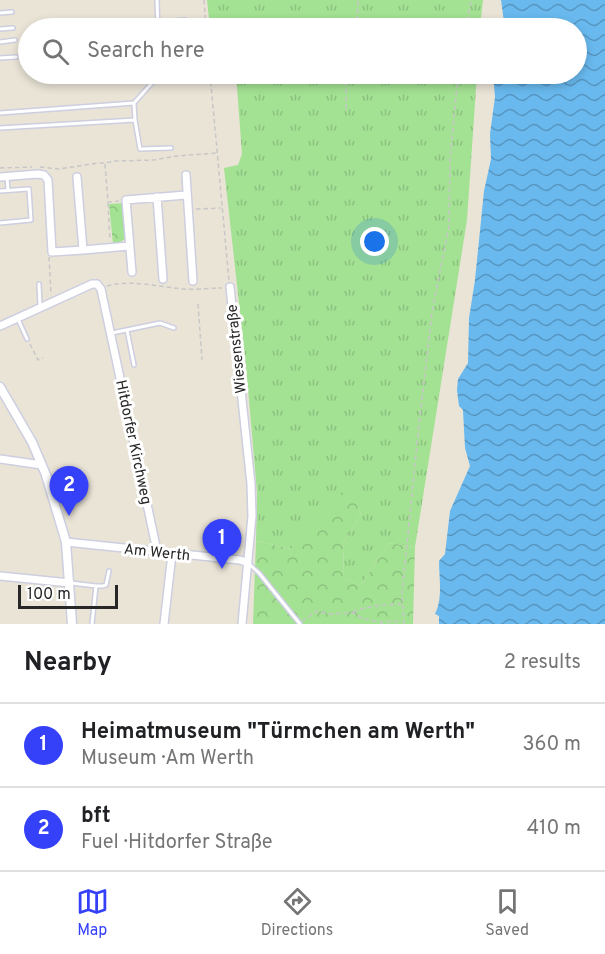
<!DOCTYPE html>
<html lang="en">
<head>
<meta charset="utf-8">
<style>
	:root { --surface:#fff; --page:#f2f2f2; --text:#202124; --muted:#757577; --line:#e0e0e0; --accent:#3540f9 }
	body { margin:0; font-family:Overpass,sans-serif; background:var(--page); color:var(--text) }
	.scale { position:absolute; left:18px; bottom:15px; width:100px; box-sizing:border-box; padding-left:6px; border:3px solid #272727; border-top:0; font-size:16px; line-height:21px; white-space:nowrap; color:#272727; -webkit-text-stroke:4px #fff; paint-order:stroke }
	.you { position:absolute; left:375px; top:242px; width:21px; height:21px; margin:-15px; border:4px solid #fff; border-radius:50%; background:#1a73e8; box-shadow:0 0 0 9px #1a73e833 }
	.badge { display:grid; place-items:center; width:39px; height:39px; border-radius:50%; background:var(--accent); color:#fff; font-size:20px; font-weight:700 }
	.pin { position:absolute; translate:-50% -50px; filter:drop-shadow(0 2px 3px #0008) }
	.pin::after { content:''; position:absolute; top:32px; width:21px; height:18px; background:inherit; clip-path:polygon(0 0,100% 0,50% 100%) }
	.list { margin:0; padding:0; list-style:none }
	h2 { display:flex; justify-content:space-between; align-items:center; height:78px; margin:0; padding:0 24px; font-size:26px }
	h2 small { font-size:20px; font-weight:400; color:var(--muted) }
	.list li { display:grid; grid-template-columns:39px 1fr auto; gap:18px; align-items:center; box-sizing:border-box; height:84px; padding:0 24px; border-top:2px solid var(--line) }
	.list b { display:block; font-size:22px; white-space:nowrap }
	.list p { margin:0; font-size:20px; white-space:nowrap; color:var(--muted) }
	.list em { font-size:20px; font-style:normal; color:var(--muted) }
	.icon { flex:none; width:33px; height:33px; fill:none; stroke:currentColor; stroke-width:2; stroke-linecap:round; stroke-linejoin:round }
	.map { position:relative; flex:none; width:605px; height:624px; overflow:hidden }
	.search { position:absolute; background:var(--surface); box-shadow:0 3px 9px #0003; left:18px; right:18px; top:18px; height:66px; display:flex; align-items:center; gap:15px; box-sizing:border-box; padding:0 21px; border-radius:33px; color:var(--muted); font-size:22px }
	.sheet { height:246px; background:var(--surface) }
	nav { display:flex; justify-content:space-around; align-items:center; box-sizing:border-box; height:84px; border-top:2px solid var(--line); background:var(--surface); font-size:16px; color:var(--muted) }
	nav a { display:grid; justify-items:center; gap:3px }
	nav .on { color:var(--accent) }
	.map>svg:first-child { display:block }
	.grass { fill:url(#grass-tufts) }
	.park { fill:url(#park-crowns) }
	.water { fill:url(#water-waves) }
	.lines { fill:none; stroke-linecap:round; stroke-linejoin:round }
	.service-casing { stroke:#cdcee0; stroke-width:6 }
	.minor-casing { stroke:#cdcee0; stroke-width:10 }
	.tertiary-casing { stroke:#cdcee0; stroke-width:11 }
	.path { stroke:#c7c7c7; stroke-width:1.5; stroke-dasharray:4.5 3; stroke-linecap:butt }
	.service { stroke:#fff; stroke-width:3 }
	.minor { stroke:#fff; stroke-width:7 }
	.tertiary { stroke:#fff; stroke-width:8 }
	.labels { text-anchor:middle; stroke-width:6; stroke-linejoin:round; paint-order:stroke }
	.street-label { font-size:15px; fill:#272727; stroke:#fff }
</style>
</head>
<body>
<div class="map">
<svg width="605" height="624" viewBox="0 0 605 624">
	<defs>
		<pattern id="grass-tufts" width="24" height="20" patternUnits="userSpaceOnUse" patternTransform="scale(1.5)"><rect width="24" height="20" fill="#a3e193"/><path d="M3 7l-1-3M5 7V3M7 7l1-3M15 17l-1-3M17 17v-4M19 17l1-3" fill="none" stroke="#8cc17f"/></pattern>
		<pattern id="park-crowns" width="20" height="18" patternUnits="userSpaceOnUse" patternTransform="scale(1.5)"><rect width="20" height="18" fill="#a3e193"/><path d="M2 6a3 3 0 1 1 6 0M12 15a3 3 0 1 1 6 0" fill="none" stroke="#8cc17f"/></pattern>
		<pattern id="water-waves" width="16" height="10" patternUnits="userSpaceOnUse" patternTransform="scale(1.5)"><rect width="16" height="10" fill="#69b9ee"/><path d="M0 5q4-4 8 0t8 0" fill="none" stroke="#5696c1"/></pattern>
	</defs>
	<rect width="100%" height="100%" fill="#eae4d7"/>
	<path class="grass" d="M207,0h276l-3,28h-270z
		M236,74h241l-10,146 -52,327 -26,-4 -29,43 -16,-7 -1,-36 18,-28 -11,-34 -12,17 -20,25 -27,26 -35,-8 1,-49 -11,-126 -22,-198 14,-3 4,-11z"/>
	<path class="park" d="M124,203l1,36 -8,5h-4l-4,-40z
		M350,480l4,11 7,24 -18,28 1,36 16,7 29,-43 26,4 -2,77h-160l3,-83 35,8c22,-22 42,-43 59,-69z"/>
	<path class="water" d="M501,0h104v624h-166v-8l-4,-2c8,-16 4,-36 4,-53l6,-7 5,-43 20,-45 -5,-18 -2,-38 -4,-4 -2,-16 1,-11 10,-16 1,-45 6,-38 9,-89 7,-32 -1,-25 5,-37 -2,-23h83v-46h-75l3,-6z"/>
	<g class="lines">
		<g class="service-casing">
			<path id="service" d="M157,0l1,28
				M0,13l12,-1
				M158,22l27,-2
				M0,29l13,-1
				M0,42l15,-2
				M0,58l16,-1
				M0,113l134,-10 26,-29
				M135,120l5,29 31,-1
				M0,128l135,-8 -1,-16
				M7,177l1,13
				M0,191l29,-2 2,31 -31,3
				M39,284l1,21
				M18,319l9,20
				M127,330l7,35
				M112,333l48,-10 14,5
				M249,564l10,9 41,51
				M71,583l25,3 -4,38
				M96,586h7l3,-1 3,-14"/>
		</g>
		<g class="minor-casing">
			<path id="minor" d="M186,175l7,106
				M0,177l38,-3 6,1 4,5 4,72 31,-2 -6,-73
				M157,197l6,82
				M83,250l46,-4
				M132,272l-6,-72 60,-5
				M230,287l21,197 1,32 -10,108
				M0,326l92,-42h5l4,5 56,262
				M0,459l42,6
				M66,542l174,18 8,3
				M0,576l70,7
				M164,624l8,-70"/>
		</g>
		<g class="tertiary-casing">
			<path id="tertiary" d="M0,387l32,55 14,33 20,67 6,82"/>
		</g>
		<path class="path" d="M204,0l2,28
			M357,28l1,-28
			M466,28l5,-28
			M210,74l19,207
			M346,74v38
			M441,74l16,1
			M105,164l3,38 11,-1
			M40,167l19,2 39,-6h7l10,-2 39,-1 23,-4 40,-3
			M0,168l32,-1
			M108,203l2,37
			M196,209l25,-1
			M49,257l2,37
			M107,286c24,-7 52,1 77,3 12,1 25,-1 38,-1
			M198,304l4,56
			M30,344l8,16 5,-2
			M353,612c16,-7 32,-7 48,-8
			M302,621l15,-10 12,3 24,-1 11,6 17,3
			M381,624v-2l21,-1
			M404,624l-2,-30 16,-160 14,-122 17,-86 1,-66 8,-86"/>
		<use href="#service" class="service"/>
		<use href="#minor" class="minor"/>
		<use href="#tertiary" class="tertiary"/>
	</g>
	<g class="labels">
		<g class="street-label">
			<text transform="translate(236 349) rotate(-96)" y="5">Wiesenstraße</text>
			<text transform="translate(134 442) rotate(78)" y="5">Hitdorfer Kirchweg</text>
			<text transform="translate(157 552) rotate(6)" y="5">Am Werth</text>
		</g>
	</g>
</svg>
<div class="scale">100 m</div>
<div class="you"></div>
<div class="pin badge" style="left:222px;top:569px">1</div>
<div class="pin badge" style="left:69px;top:516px">2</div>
<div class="search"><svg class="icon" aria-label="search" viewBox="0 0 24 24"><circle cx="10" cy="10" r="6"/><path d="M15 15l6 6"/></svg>Search here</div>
</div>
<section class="sheet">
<h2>Nearby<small>2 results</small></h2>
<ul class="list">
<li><span class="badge">1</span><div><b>Heimatmuseum &quot;Türmchen am Werth&quot;</b><p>Museum · Am Werth</p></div><em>360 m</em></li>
<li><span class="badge">2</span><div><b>bft</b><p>Fuel · Hitdorfer Straße</p></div><em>410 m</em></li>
</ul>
</section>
<nav>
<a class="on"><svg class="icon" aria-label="map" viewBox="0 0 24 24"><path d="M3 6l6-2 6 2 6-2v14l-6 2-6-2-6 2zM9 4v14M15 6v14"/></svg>Map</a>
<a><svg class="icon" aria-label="directions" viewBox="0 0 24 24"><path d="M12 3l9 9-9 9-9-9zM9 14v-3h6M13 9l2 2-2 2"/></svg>Directions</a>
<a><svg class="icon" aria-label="saved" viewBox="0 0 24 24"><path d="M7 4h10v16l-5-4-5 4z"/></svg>Saved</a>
</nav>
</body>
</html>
